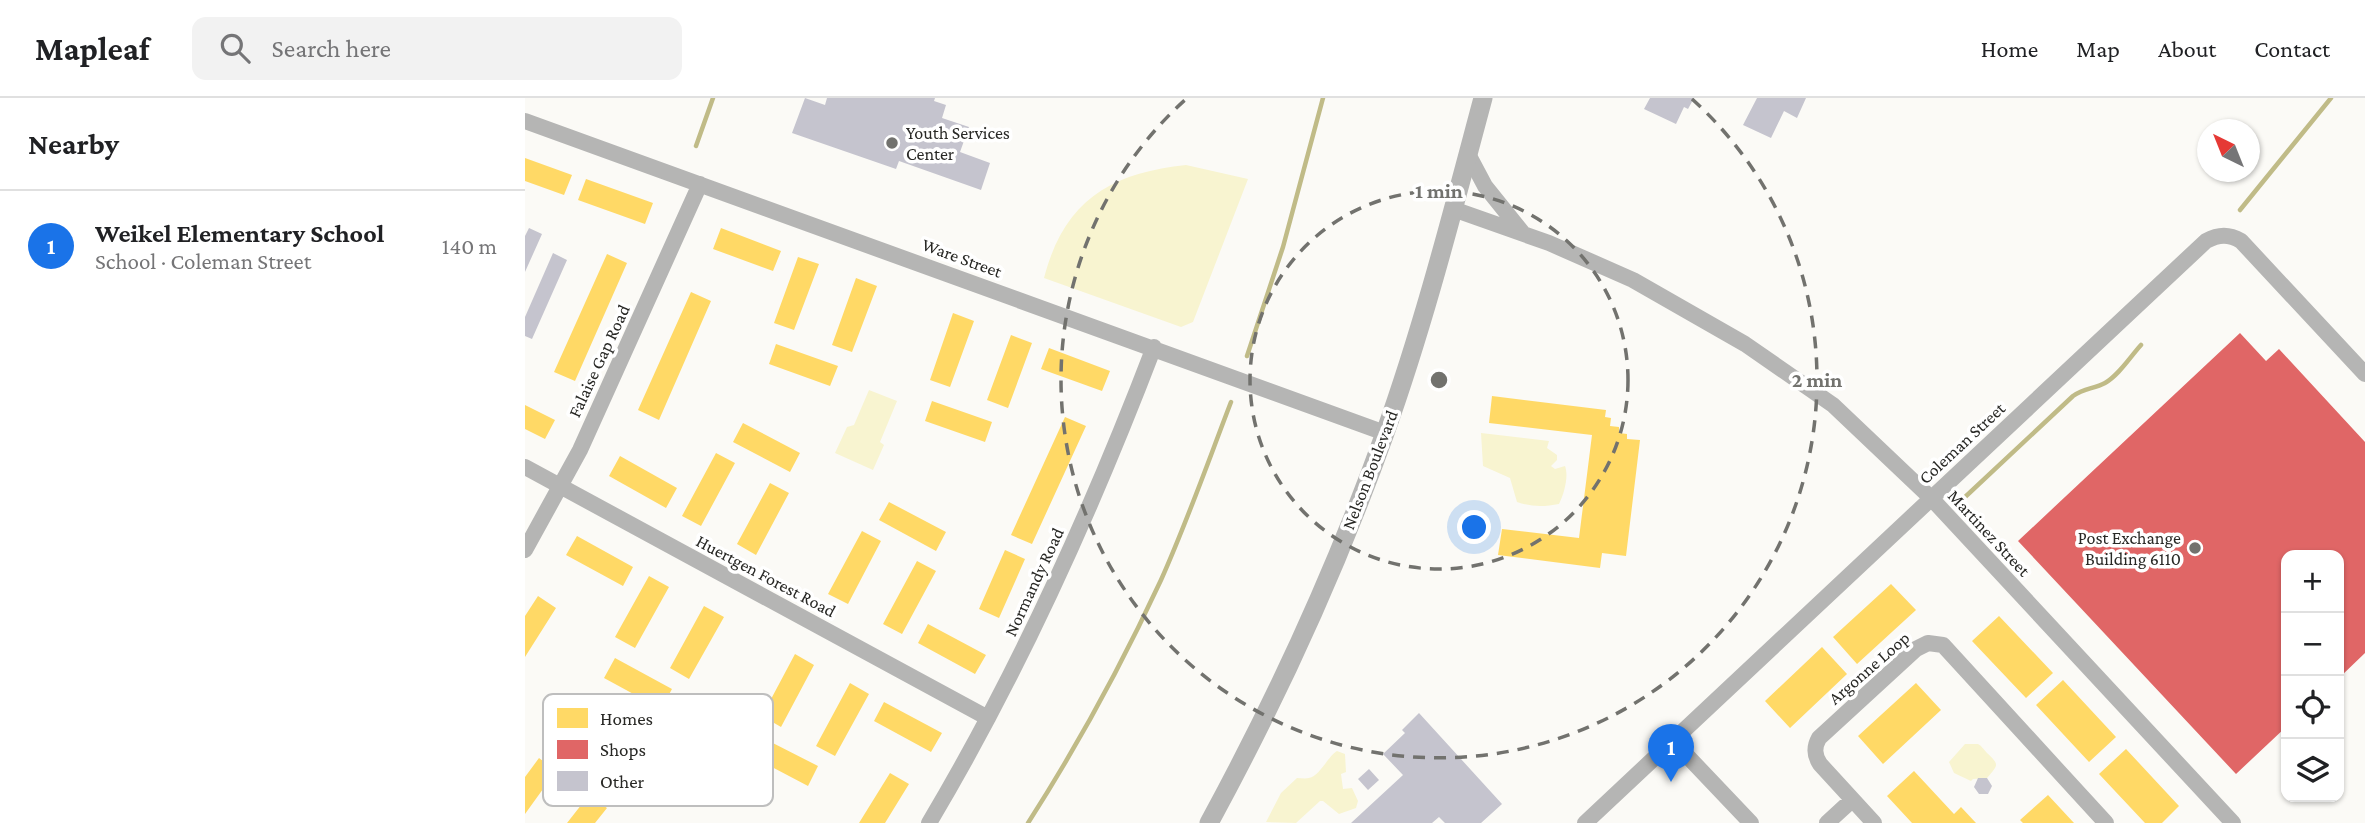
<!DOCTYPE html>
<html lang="en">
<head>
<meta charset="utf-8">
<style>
	:root { --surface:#fff; --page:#f2f2f2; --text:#202124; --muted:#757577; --line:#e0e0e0; --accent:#1a73e8 }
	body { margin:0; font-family:"Crimson Pro",serif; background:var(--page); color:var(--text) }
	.controls { position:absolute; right:21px; bottom:21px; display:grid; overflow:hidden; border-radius:14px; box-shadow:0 2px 5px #0004 }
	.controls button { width:63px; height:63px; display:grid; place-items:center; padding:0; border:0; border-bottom:2px solid var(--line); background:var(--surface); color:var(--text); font:35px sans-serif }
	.compass { position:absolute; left:1672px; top:21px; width:63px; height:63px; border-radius:50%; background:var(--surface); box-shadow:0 2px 5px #0004; rotate:317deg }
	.you { position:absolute; left:950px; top:430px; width:24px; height:24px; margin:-18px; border:5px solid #fff; border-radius:50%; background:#1a73e8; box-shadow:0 0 0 10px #1a73e833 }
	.badge { display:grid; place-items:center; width:46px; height:46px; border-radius:50%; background:var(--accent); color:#fff; font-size:23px; font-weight:700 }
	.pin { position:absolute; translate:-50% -58px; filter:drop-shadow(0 2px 4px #0008) }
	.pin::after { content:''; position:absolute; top:37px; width:24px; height:21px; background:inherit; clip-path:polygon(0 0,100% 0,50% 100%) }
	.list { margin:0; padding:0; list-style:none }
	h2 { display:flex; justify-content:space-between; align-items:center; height:91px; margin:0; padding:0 28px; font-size:30px }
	h2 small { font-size:23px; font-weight:400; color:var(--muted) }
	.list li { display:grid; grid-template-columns:46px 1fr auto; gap:21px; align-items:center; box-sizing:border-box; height:112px; padding:0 28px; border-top:2px solid var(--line) }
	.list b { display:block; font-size:26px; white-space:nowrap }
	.list p { margin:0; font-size:23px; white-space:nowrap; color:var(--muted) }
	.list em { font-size:23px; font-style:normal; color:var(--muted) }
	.icon { flex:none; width:38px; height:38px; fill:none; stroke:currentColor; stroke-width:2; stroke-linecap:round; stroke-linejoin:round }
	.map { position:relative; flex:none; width:1840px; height:725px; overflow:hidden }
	header { display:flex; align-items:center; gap:42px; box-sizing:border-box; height:98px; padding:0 35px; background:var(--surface); border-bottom:2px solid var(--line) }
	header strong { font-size:33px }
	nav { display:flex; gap:38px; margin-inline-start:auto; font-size:24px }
	.search { width:490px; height:63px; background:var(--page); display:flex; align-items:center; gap:18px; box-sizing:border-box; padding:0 24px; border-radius:14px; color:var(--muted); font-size:26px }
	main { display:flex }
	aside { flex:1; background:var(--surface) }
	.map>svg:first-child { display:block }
	.green { fill:#f8f4d0 }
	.homes { fill:#ffd966 }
	.shops { fill:#e06666 }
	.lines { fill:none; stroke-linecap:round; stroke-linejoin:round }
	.stream { stroke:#c0bb87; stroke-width:4.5 }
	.building { fill:#c5c4ce }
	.minor { stroke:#b5b5b4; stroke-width:16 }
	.tertiary { stroke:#b5b5b4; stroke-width:19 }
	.ring { fill:none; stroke:#72726e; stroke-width:3.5; stroke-dasharray:12 9 }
	.poi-dot { fill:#72726e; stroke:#fff; stroke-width:2.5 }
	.labels { text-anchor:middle; stroke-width:7; stroke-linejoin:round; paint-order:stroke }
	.poi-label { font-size:18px; fill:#282825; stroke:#fff; text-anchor:start }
	.street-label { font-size:18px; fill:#282825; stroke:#fff }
	.key { fill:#fff; stroke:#bebebe; stroke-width:2 }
	.key-label { font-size:19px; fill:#282825 }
	.centre { fill:#72726e; stroke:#fff; stroke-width:3.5 }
	.ring-label { font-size:21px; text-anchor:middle; font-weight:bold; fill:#72726e; stroke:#fff; stroke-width:7; stroke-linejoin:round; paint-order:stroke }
</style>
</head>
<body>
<header>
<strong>Mapleaf</strong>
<div class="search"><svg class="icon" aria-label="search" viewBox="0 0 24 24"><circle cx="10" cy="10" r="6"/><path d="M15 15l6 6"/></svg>Search here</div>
<nav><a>Home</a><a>Map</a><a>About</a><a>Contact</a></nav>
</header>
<main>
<aside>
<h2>Nearby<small></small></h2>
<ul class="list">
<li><span class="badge">1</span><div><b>Weikel Elementary School</b><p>School · Coleman Street</p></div><em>140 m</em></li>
</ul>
</aside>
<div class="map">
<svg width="1840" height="725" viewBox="0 0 1840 725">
	<rect width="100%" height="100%" fill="#fbfaf6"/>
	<path class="green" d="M661,67l62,14 -55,143 -12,5 -137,-49c20,-77 66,-105 142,-113z
		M344,292l28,11 -17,41 4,3 -11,25 -38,-17 12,-26 7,-2z
		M956,335l68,8 -2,7 10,7v5l-6,6 4,3 10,-3c4,10 -1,28 -6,38 -15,3 -28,3 -42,-2l-7,-24 -27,-12z
		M1440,646h13c4,2 6,6 9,9 13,12 11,12 0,25l-14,1 -2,2 -17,-8 -5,-11z
		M812,653l8,3 1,18 -5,2 2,15 9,-1 6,13 -2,7 -17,6 -16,-13h-3l-24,22 -30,-1 15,-29 16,-15c4,0 8,1 12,0 11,-2 19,-22 28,-27z"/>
	<path class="homes" d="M0,60l47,17 -8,20 -39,-14z
		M61,81l67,24 -8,21 -67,-24z
		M196,130l60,23 -8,20 -60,-22z
		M82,156l20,9 -52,118 -21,-9z
		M273,159l21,7 -25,66 -20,-7z
		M331,180l21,8 -25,66 -20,-7z
		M166,194l20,9 -52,119 -21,-10z
		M428,215l21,8 -24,66 -20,-7z
		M486,237l21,8 -24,65 -21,-8z
		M251,246l62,22 -8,20 -61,-22z
		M524,250l61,23 -8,20 -61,-22z
		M967,298l114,14 -1,7 6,1 -1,8 9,1v6l8,1v5l13,1 -14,116 -24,-3 -2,15 -102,-13 4,-26 77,9 13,-103 -103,-12z
		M407,303l60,21 -7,20 -60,-21z
		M0,307l30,15 -10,19 -20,-10z
		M540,319l21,9 -54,118 -21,-9z
		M218,325l57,30 -10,19 -57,-30z
		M191,355l19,10 -34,63 -19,-10z
		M95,358l57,32 -11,20 -57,-32z
		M245,385l19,10 -33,62 -19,-11z
		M364,404l57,30 -10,19 -57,-31z
		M337,433l19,10 -33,63 -20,-10z
		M52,438l56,31 -10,19 -57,-31z
		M480,452l20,9 -26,59 -20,-9z
		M392,463l19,10 -34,63 -19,-10z
		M124,478l20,11 -34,61 -20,-11z
		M1366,486l25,26 -59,54 -24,-27z
		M13,498l18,12 -31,49v-41z
		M179,508l20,11 -35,62 -19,-11z
		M1474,518l54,57 -27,25 -54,-57z
		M403,526l58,31 -11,19 -57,-31z
		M1297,549l25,27 -57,54 -25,-27z
		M270,556l19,11 -33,62 -19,-11z
		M90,560l57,31 -11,20 -57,-31z
		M1538,582l53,57 -27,25 -53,-57z
		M325,585l19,11 -34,62 -19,-10z
		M1391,585l25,27 -58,54 -25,-28z
		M359,604l58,31 -11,19 -57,-31z
		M236,639l57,29 -10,20 -57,-30z
		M1601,651l53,57 -17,17h-17l-46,-49z
		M14,660l17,13 -31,43v-37z
		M1389,673l40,43 7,-7 15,16h-64l-25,-27z
		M365,675l19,11 -24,39h-26z
		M64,697l18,13 -12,15h-28z
		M1523,697l26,28h-51l-3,-3z"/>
	<path class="shops" d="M1715,235l26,28 13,-12 86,93v211l-26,25v-123h-53v172l-50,47 -218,-233z"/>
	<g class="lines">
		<path class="stream" d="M171,48l17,-48
			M1715,112l91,-112
			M722,258l36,-109 40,-149
			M1439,400l109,-102c11,-8 21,-7 32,-13 14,-8 25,-26 36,-38
			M503,725c50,-78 94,-159 133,-243 26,-58 47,-118 70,-178"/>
	</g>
	<path class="building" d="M280,0l20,7 2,-7h108l-1,3 12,4 -4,13 27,9 -9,25 30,11 -9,27 -82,-29 -3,8 -104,-36z
		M1125,0h44l-6,11 -4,-2 -8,17 -32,-15z
		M1232,0h49l-9,20 -13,-7 -13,27 -28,-13z
		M4,130l13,6 -17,38v-36z
		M28,155l14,7 -35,79 -7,-3v-19z
		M894,615l83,91 -21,19h-36l-6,-6 -7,6h-81l52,-48 -20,-21 22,-21 -3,-3z
		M844,671l10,11 -11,10 -10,-11z
		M1453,680h9l5,8 -4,8h-9l-5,-7z"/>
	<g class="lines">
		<path class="minor" d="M0,23l860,312
			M943,56l17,32 37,46
			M928,111l96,34 84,37 112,64 88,61 98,93 302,325
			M0,369l463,251
			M0,452l55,-100 120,-266
			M1148,643l78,82
			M404,725c90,-151 162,-311 225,-476
			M1060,725l621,-582c13,-7 23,-7 35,0l124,133
			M1302,725l25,-23
			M1349,725l-54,-59c-6,-9 -6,-17 -1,-26l97,-89 12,-6 15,2 163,178"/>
		<path class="tertiary" d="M684,725c68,-125 128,-256 176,-390 39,-109 68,-223 98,-335"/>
	</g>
	<g class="ring">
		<circle cx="914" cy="282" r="189"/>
		<path d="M1167 1A378 378 0 1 1 661 1"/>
	</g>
	<g class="poi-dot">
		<circle cx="367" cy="45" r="7"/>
		<circle cx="1670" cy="450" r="7"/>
	</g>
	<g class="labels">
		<g class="poi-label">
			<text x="381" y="41">Youth Services<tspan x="381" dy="21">Center</tspan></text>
			<text x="1656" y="446" text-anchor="end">Post Exchange<tspan x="1656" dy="21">Building 6110</tspan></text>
		</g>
		<g class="street-label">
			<text transform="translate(437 160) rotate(20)" y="6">Ware Street</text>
			<text transform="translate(74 263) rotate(-65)" y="6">Falaise Gap Road</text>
			<text transform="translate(1437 345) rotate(-43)" y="6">Coleman Street</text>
			<text transform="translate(845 372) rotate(-69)" y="6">Nelson Boulevard</text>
			<text transform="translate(1464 435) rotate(47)" y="6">Martinez Street</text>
			<text transform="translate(241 478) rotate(28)" y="6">Huertgen Forest Road</text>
			<text transform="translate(509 484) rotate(-65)" y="6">Normandy Road</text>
			<text transform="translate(1344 570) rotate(-41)" y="6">Argonne Loop</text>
		</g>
	</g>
	<rect x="18" y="596" width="230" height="112" rx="10" class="key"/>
	<rect x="32" y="610" width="31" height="20" fill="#ffd966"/>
	<rect x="32" y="642" width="31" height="19" fill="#e06666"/>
	<rect x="32" y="673" width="31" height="20" fill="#c5c4ce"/>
	<g class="key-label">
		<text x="75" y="627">Homes</text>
		<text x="75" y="658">Shops</text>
		<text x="75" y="690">Other</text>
	</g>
	<circle cx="914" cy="282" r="10" class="centre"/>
	<g class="ring-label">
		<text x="914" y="100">1 min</text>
		<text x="1292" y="289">2 min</text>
	</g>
</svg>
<div class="controls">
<button>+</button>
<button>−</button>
<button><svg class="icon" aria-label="locate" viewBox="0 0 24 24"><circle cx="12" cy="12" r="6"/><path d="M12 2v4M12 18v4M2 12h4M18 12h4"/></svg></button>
<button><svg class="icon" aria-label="layers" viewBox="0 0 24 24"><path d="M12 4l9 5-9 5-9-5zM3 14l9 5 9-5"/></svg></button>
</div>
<svg class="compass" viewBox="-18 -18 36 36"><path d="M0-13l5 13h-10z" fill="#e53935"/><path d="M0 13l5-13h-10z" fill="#757577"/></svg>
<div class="you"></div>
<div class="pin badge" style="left:1146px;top:684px">1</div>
</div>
</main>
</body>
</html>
